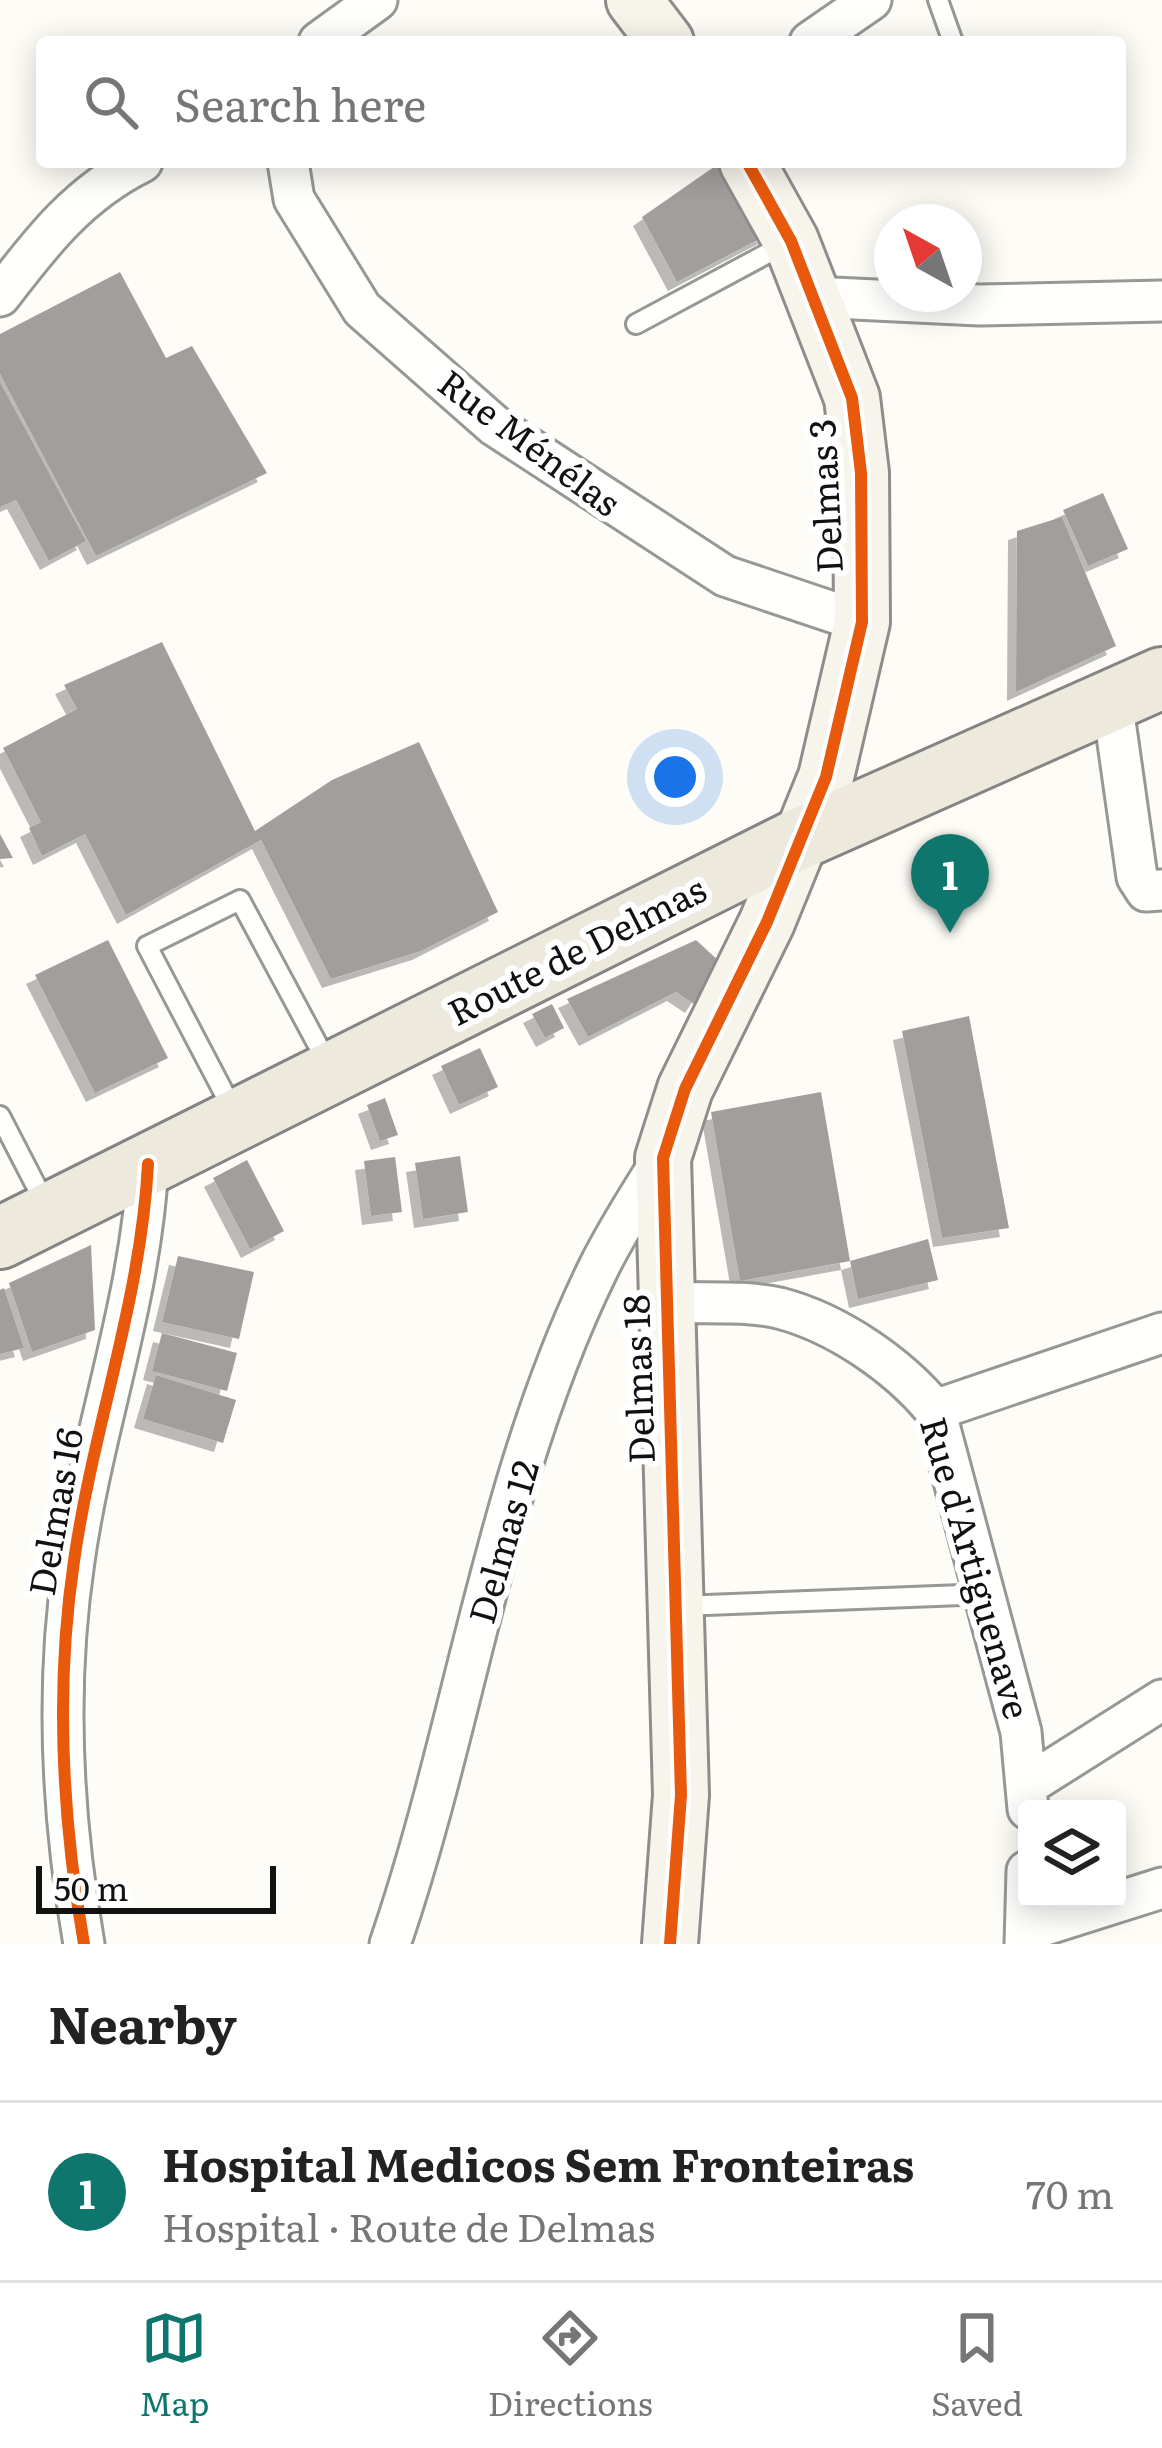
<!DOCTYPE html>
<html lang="en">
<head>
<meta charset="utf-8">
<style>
	:root { --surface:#fff; --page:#f2f2f2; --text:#222; --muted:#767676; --line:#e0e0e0; --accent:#0f766e }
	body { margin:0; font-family:Literata,serif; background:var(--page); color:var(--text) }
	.controls { position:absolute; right:36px; bottom:36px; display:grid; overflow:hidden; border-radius:12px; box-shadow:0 6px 30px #0003 }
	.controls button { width:108px; height:108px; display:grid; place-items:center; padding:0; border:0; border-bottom:3px solid var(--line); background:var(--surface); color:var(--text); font:60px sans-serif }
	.compass { position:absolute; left:874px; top:204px; width:108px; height:108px; border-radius:50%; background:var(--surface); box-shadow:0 6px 30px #0003; rotate:320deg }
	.scale { position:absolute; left:36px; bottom:30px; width:240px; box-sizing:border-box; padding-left:12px; border:6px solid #111; border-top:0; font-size:33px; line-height:42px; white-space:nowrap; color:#111; -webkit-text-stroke:9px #fff; paint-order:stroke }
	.you { position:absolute; left:675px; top:777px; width:42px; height:42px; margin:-30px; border:9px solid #fff; border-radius:50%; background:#1a73e8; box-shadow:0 0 0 18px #1a73e833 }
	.badge { display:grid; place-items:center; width:78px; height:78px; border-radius:50%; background:var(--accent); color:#fff; font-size:39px; font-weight:700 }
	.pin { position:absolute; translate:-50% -99px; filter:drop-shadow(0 3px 6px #0008) }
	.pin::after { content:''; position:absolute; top:63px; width:42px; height:36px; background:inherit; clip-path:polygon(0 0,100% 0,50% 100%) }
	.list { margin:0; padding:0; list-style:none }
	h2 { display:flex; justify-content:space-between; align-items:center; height:156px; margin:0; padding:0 48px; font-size:51px }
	h2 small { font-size:39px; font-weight:400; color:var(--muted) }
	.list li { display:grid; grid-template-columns:78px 1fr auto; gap:36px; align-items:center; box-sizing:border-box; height:180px; padding:0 48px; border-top:3px solid var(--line) }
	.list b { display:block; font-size:45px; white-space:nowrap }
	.list p { margin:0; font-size:39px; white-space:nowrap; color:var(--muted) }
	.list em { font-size:39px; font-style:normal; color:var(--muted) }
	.icon { flex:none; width:66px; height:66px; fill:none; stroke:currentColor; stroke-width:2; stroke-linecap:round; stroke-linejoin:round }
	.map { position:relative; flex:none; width:1162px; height:1944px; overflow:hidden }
	.search { position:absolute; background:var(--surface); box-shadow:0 6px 30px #0003; left:36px; right:36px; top:36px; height:132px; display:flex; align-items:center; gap:30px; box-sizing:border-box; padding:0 42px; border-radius:12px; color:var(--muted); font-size:45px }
	.sheet { height:336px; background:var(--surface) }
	nav { display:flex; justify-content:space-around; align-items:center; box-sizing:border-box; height:168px; border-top:3px solid var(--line); background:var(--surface); font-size:33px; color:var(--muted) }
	nav a { display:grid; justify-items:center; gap:6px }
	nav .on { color:var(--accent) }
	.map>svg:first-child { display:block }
	.building { fill:#a19f9c; filter:url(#shadow) }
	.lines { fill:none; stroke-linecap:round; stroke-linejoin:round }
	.lane-casing { stroke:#979795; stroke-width:24 }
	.street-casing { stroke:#979795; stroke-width:45 }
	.secondary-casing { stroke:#8e8d8b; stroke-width:60 }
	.primary-casing { stroke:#858482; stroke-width:66 }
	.lane { stroke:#fffffe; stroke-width:18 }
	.street { stroke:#fffffe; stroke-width:39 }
	.secondary { stroke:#f6f4eb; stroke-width:54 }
	.primary { stroke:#ede9dc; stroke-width:60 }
	.cycleway-casing { stroke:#fff; stroke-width:20 }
	.cycleway { stroke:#e8590c; stroke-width:12 }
	.labels { text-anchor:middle; stroke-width:12; stroke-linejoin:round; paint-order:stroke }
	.street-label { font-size:36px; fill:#111; stroke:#fff }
</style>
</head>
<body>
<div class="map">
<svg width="1162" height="1944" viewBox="0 0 1162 1944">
	<defs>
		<filter id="shadow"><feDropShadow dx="-9" dy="9" stdDeviation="0" flood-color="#0004"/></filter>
	</defs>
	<rect width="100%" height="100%" fill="#fdfcf7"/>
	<path class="building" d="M721,162l46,73 -90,47 -35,-65z
		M120,272l46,86 26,-12 75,127 -171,83 -96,-182v-40z
		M0,382l86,159 -37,20 -33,-61 -16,7z
		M1103,493l25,56 -40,17 -25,-56z
		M1062,517l54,129 -100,46 1,-161z
		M162,642l93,189 77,-51 87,-38 79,170 -77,39 -90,28 -70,-139 -135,75 -41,-81 -43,22 -13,-28 12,-6 -38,-74 74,-39 -13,-24z
		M0,834l13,24 -13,1z
		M108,940l60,118 -73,35 -60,-118z
		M696,940l25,23 -27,41 -18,-12 -88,45 -21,-38z
		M552,1004l12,24 -19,10 -13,-24z
		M969,1016l40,212 -67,10 -40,-207z
		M480,1048l18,39 -39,18 -18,-39z
		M821,1092l29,169 -110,20 -29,-169z
		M385,1098l13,37 -18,6 -13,-36z
		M460,1156l8,56 -45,7 -8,-56z
		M395,1157l7,55 -31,4 -7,-55z
		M247,1160l37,71 -34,18 -37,-71z
		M928,1239l10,41 -80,19 -8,-38z
		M91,1245l4,85 -63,22 -23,-69z
		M178,1256l76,16 -15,67 -77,-17z
		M4,1288l20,60 -24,6v-64z
		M162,1333l75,20 -10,38 -75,-20z
		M156,1375l80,25 -13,43 -80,-24z"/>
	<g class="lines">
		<g class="lane-casing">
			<path id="lane" d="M938,0l15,42
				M636,324l151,-81
				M234,1112l-87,-166 93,-46 88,164
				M0,1116l48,93
				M681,1606l307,-12"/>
		</g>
		<g class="street-casing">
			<path id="street" d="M319,42l58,-42
				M810,42l61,-42
				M288,162l6,37 68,110 133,117 230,150 137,46
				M0,296c42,-55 79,-103 142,-134
				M813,297l166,8 183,-4
				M1112,700l25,177 9,14 16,-1
				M666,1302c36,2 78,-2 113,6 58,15 119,57 156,102l86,322 7,77
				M935,1410l227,-77
				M1029,1784l133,-84
				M1026,1931l136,-43
				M84,1944c-22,-126 -29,-256 -10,-383 19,-134 67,-261 74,-397
				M390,1944c76,-221 104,-463 208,-675 19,-39 43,-75 65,-111
				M1025,1944l2,-73"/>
		</g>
		<g class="secondary-casing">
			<path id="secondary" d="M634,0l32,42
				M670,1944l11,-149 -18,-637 22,-69 82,-167 59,-145 36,-155 -1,-149 -9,-75 -61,-157 -44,-79"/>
		</g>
		<g class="primary-casing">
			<path id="primary" d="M0,1238l799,-399 363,-161"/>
		</g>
		<use href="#lane" class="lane"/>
		<use href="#street" class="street"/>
		<use href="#secondary" class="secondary"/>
		<use href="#primary" class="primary"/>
		<g class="cycleway-casing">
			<path id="cycleway" d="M84,1944c-22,-126 -29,-256 -10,-383 19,-134 67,-261 74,-397
				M670,1944l11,-149 -18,-637 22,-69 82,-167 59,-145 36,-155 -1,-149 -9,-75 -61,-157 -44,-79"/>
		</g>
		<use href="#cycleway" class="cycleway"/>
	</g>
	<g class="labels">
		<g class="street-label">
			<text transform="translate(529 443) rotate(37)" y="13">Rue Ménélas</text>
			<text transform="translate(826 496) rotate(-93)" y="13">Delmas 3</text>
			<text transform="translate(577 951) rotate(-27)" y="13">Route de Delmas</text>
			<text transform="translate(639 1379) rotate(-92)" y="13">Delmas 18</text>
			<text transform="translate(56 1512) rotate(-80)" y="13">Delmas 16</text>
			<text transform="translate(504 1542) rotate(-74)" y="13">Delmas 12</text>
			<text transform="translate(975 1568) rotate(74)" y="13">Rue d'Artiguenave</text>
		</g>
	</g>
</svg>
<div class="controls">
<button><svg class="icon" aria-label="layers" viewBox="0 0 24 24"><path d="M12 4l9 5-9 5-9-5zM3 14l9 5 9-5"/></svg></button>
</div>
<svg class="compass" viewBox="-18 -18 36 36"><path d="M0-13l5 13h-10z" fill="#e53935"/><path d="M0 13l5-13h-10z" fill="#767676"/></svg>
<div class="scale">50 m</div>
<div class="you"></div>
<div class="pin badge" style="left:950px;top:933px">1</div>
<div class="search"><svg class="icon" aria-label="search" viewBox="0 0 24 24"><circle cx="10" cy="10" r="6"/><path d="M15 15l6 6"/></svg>Search here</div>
</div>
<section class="sheet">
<h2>Nearby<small></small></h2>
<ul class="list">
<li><span class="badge">1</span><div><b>Hospital Medicos Sem Fronteiras</b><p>Hospital · Route de Delmas</p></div><em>70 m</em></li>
</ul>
</section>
<nav>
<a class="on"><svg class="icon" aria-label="map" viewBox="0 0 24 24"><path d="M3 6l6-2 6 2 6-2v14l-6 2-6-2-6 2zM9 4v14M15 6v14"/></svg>Map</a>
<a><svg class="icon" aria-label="directions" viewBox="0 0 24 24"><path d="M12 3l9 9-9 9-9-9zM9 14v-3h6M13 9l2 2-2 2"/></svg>Directions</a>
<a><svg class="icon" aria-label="saved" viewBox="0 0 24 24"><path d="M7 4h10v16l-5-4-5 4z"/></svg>Saved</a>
</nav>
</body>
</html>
